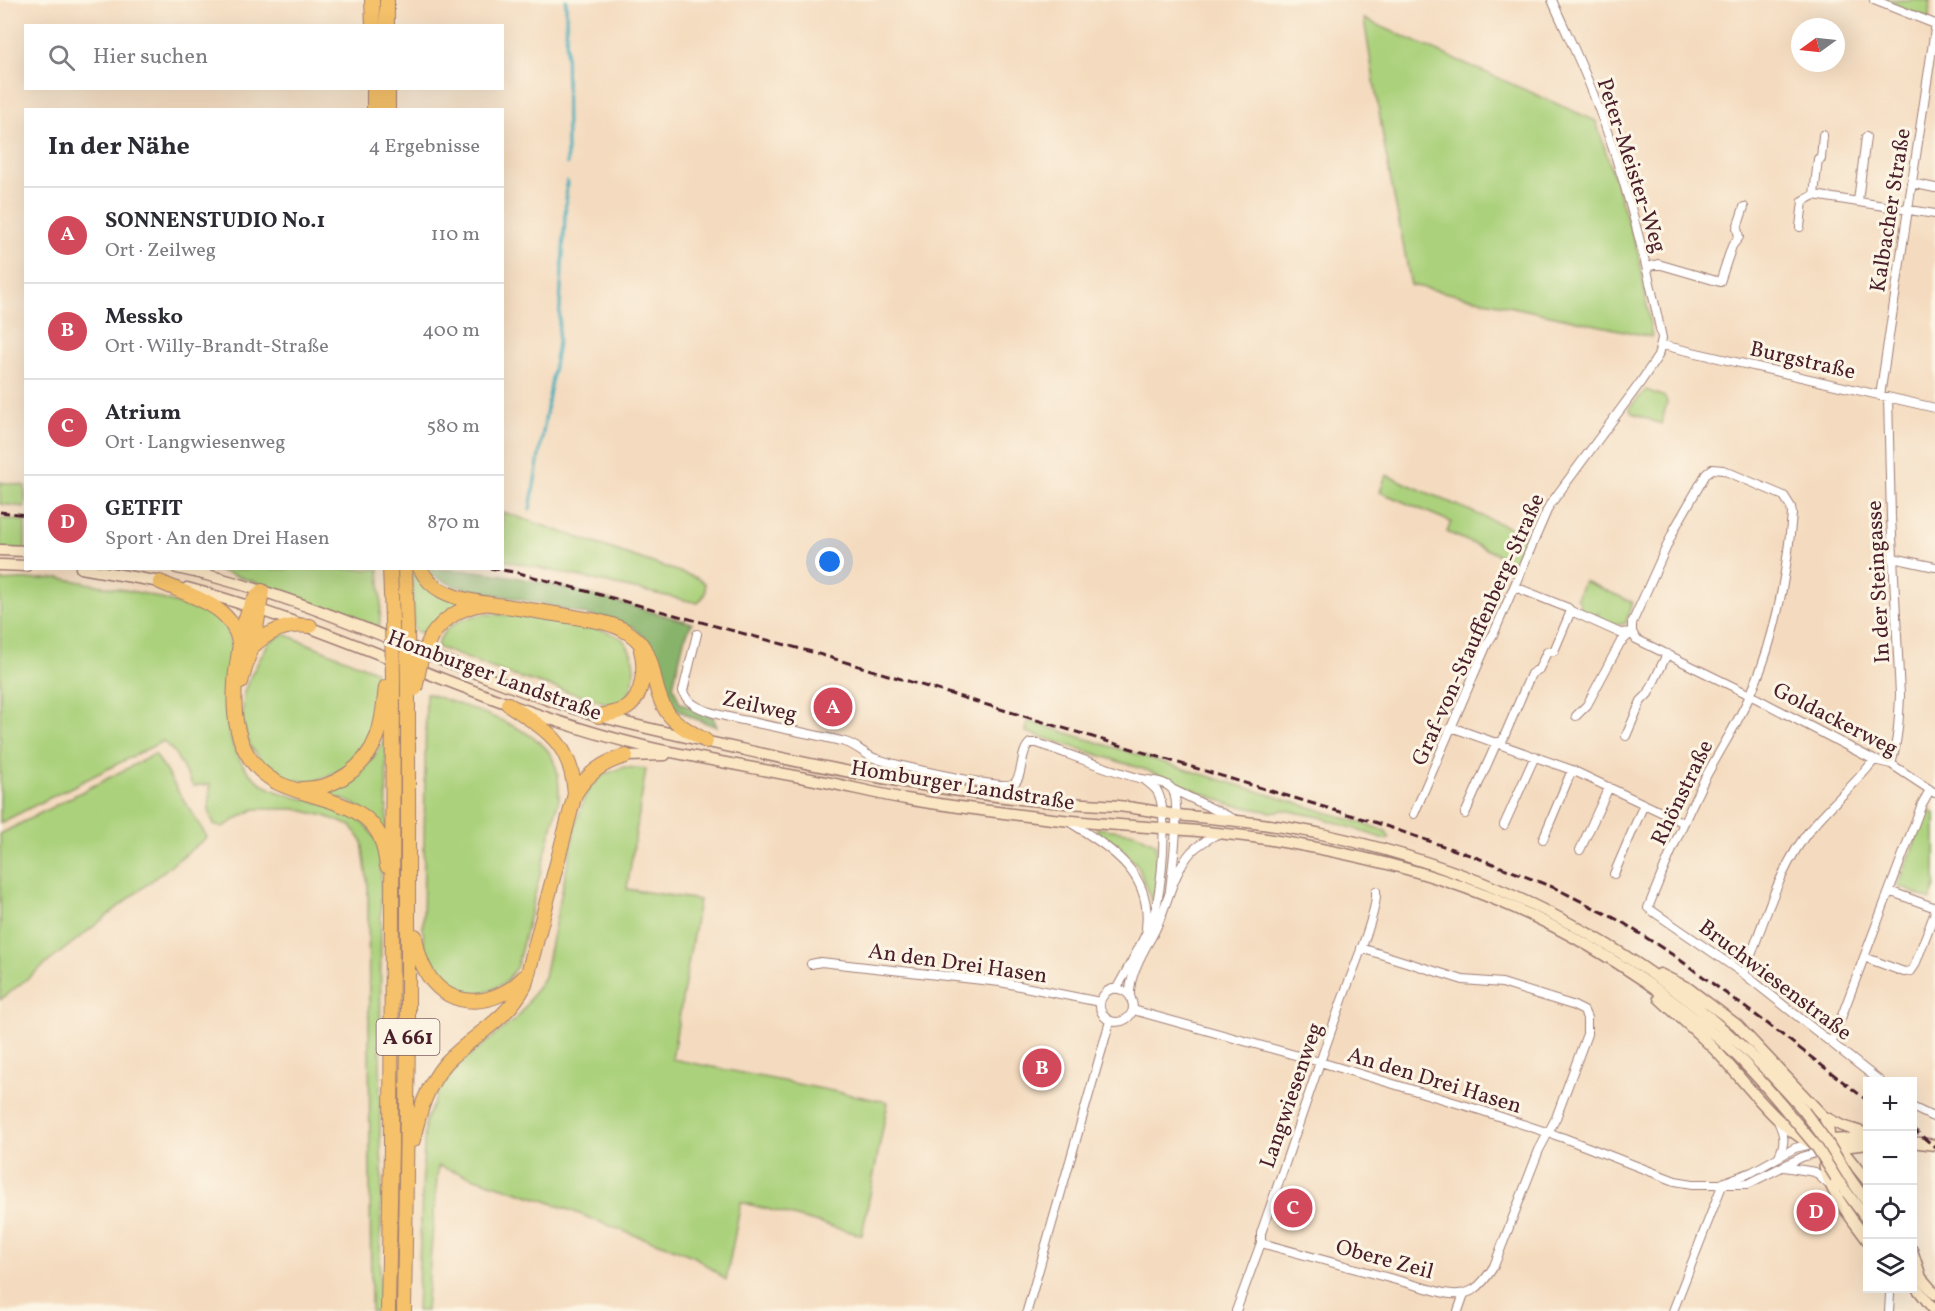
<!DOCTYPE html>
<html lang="de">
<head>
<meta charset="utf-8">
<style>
	:root { --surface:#fff; --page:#f2f2f3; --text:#2b2b33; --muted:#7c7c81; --line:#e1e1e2; --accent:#d1495b }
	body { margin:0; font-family:Vollkorn,serif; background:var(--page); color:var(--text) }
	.controls { position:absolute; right:18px; bottom:18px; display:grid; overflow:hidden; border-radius:0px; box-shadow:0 6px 24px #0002 }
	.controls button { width:54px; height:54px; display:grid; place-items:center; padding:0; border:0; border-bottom:2px solid var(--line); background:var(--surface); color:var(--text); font:30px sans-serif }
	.compass { position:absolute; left:1791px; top:18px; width:54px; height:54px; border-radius:50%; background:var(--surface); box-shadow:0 6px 24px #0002; rotate:255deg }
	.you { position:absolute; left:830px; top:562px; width:21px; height:21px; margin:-15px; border:4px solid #fff; border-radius:50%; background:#1a73e8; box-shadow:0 0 0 9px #1a73e833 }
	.badge { display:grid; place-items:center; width:39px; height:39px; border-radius:50%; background:var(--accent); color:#fff; font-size:20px; font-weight:700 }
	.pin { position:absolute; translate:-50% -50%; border:3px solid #fff; box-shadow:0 2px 6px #0006 }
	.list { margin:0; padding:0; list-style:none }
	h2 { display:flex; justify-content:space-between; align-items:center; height:78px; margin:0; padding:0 24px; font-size:26px }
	h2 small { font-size:20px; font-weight:400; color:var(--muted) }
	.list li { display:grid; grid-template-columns:39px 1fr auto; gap:18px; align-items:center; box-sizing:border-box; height:96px; padding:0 24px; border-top:2px solid var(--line) }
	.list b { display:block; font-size:22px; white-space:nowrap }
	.list p { margin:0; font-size:20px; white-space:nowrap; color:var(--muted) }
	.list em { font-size:20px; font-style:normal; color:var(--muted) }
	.icon { flex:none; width:33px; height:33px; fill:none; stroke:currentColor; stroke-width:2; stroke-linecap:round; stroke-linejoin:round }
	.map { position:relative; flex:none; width:1935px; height:1311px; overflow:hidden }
	.search { position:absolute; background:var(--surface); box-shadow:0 6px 24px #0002; left:24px; top:24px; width:480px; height:66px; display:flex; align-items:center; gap:15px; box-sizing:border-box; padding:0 21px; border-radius:0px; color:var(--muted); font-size:22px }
	.panel { position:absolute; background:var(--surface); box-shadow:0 6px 24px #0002; left:24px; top:108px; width:480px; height:462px; border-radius:0px }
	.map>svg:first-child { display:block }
	.green { fill:#abd17b; stroke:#7a7853; stroke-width:1.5 }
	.forest { fill:#88b36b; stroke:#69694b; stroke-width:1.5 }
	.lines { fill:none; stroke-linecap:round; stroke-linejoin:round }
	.stream { stroke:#3dacbb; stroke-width:3 }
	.minor-casing { stroke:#9f7d75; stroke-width:10 }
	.secondary-casing { stroke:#9f7d75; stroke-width:13 }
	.motorway-casing { stroke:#9f7d75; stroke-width:16 }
	.minor { stroke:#fff; stroke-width:8 }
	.secondary { stroke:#fbe6c4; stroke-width:10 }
	.motorway { stroke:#f5c16b; stroke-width:14 }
	.rail { stroke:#4a1f2b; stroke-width:3; stroke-dasharray:9 4.5; stroke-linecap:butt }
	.secondary-bridge-casing { stroke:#9f7d75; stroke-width:13; stroke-linecap:butt }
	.motorway-bridge-casing { stroke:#9f7d75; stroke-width:16; stroke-linecap:butt }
	.secondary-bridge { stroke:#fbe6c4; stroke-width:10 }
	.motorway-bridge { stroke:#f5c16b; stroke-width:14 }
	.labels { text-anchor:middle; stroke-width:6; stroke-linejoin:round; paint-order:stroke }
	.shield { fill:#fcf5e5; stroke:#7f5f63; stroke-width:1.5 }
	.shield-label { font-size:21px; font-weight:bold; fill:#4a1f2b }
	.street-label { font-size:22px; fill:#4a1f2b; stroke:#fcf5e5 }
</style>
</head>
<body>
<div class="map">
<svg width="1935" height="1311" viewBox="0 0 1935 1311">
	<rect width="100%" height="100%" fill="#fcf5e5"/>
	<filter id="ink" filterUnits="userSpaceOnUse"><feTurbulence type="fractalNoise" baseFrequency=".0167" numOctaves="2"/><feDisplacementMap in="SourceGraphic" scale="12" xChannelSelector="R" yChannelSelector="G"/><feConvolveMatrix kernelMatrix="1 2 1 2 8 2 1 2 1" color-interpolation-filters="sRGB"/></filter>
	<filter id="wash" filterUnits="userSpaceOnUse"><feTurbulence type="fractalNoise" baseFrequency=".008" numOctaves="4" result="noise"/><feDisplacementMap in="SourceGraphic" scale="24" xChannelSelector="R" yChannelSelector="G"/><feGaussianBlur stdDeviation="1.35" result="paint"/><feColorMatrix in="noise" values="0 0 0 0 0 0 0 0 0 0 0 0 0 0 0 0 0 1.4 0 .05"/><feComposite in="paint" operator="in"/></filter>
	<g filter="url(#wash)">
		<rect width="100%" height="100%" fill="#f4dbbf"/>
		<path class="green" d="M1882,0h48l-1,19z
			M1364,19l232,102 43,135 13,81 -241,-52 -25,-130z
			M1646,390l19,7 2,6 -6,21 -29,-11 -3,-5z
			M1386,475l143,61 -12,27 -70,-31 4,-10 -71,-30z
			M0,482l25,4v21l-25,-3z
			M503,512l194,66 7,5c3,9 0,14 -6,20l-195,-43z
			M0,518l25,3v30l-25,-2z
			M215,569h164l2,34 -2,27 -112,-44z
			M412,569l6,8 44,24c-12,13 -27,19 -36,34l-12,-5z
			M60,578l86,16 72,23c25,25 7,60 8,92 1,19 6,40 17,56 33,49 101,21 132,73 3,6 4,15 6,22l-1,277 2,31 -3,143h-8l-3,-424 -6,-46 -11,-15 -26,-10 -30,-7h-41l-31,18 -9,-2 -5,-14 1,-27 -17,2 -19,-34 -11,-11 -163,82v-242z
			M1584,581l48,21 -6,21c-10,4 -17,0 -27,-4l-1,-6 -3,3 -11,-5 -4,-5 -1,-6 -2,-2z
			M485,614c24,0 125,10 139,27 10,12 12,29 8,44 -3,12 -10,18 -22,19l-99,-29 -74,-28c5,-23 28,-30 48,-33z
			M284,634l91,37 2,24 -6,41 -12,24 -18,10 -28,12 -22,-2 -24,-13 -17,-21 -8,-25 2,-29 5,-13 20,-37z
			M426,693c31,11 108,33 124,61 9,14 9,29 9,45l-42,167 -11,16 -16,9 -21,3 -19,-6 -15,-13 -10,-18 -2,-25z
			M1028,721l327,100 31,10 3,7 -2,2 -67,-23 -36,-7 -13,2 -42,-8 -80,-33 -123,-39z
			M386,734l1,102c-28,-33 -31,-34 -72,-44 40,-10 54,-20 71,-58z
			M155,754l52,83 -207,163v-166z
			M624,767l22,2 -19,120 72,11 -27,159 216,43 -26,133 -121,-33 -15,78 -31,-23 -27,-11 -37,-12 -85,-33 -108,-35 -12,145h-9l8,-189 16,-35 26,-29 52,-42 25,-39 33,-158 10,-28 16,-16z
			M1930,812l5,1v73l-5,14 -32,-14 27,-70z
			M1097,828l38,5 21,11v42l-4,17 -14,-37 -19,-20 -23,-15z"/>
		<path class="forest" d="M429,569c89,-1 177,31 263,54l-8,17 -11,46 7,17 33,14 4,10 -24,-9 -22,-12 -6,-10 -4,-33 -11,-20 -18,-17 -85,-21 -92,-19 -22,-10z"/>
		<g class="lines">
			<path class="stream" d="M566,0l1,164
				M530,510l28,-168 9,-161"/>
		</g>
	</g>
	<g filter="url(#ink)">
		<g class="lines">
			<g class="minor-casing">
				<path id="minor" d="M1874,0l61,24
					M1911,183l24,5
					M1814,195l121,19
					M1858,201l8,-64
					M1800,227l3,-26 11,-6 4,-36h3l2,-24
					M1647,267l11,-3 62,18 12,-36 7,-9 -2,-9 7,-21
					M1662,345l273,63
					M1880,396l55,-367
					M1888,398l3,119 9,178c-1,24 -2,46 -9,69
					M1893,558l42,9
					M1515,587l53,21 3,3 49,22 12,-1
					M1632,632v-9l43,-95 31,-54 6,-5 11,1 61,26 7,11 1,7c-5,58 -15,117 -37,170 -14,35 -35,65 -52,98 -20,41 -38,83 -55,126l96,66 137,108
					M1632,632l4,7 114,56 124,65 17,4 44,29
					M697,634l-14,57c5,20 46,26 64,30 32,7 66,13 98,21 11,3 19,12 29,16 17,6 126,32 139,26 11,-6 6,-32 17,-41h7c35,12 70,27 105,36 9,2 24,2 30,10 10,13 0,82 -2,101
					M1576,716l11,-11 33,-62 12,-11
					M1451,727l121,43 112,53
					M1626,736l15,-35 7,-7 19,-40
					M1501,744l30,-70 8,-5 8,-17 7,-1 17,-40
					M1172,789l62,30
					M1414,814l73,-170 7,-11 55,-127 91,-123 18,-27 4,-18c-17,-82 -37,-163 -68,-242 -12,-32 -28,-64 -42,-96
					M1465,814l32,-72
					M1071,823c39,25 82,50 75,105
					M1504,825l31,-69
					M1543,839l29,-69
					M1580,850l29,-63
					M1614,874l30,-70
					M1864,957l40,15 7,-1 4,-6 20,-53 -2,-5 -44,-16
					M811,964l10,-2 179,20 100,20
					M1744,974c17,-44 32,-97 59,-135 20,-29 50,-51 71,-79
					M1117,988c13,-24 28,-48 37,-74 8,-22 15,-104 3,-123 -3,-4 -7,-7 -11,-10
					M1130,996c-7,-8 -20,-11 -27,0 -4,5 -4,12 -1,17 6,12 24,12 30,-1 3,-7 -1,-11 -2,-17 -1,-19 12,-42 21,-57 16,-27 19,-62 41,-87 7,-7 18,-13 27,-18
					M1133,1010l187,52 163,49 81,27 111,43 18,3h55l54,-27 20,-6
					M1832,1042l90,-238 8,-14
					M1912,1107l23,11
					M1778,1121c6,13 8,21 1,35
					M1784,1167l31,5 12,11
					M1725,1182l27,-10 43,-24 17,-4
					M1261,1243l183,50c27,5 37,-6 50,-27l45,-116 17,-32 31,-84v-16l-3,-7 -12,-6 -70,-22 -39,-3 -102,-32
					M1027,1311l83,-290
					M1236,1311l25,-68v-10c28,-79 54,-159 83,-238 8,-23 34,-83 32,-104
					M1458,1311l6,-17
					M1673,1311l50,-128
					M1889,1311l1,-16"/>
			</g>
			<g class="secondary-casing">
				<path id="secondary" d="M0,550l26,1
					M0,565l26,1
					M81,568l85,15
					M177,568c147,31 279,107 422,148 48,13 97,23 146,34 94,21 189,40 285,50 29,3 58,4 88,6 23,2 46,8 69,10 47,4 94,9 139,19 187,41 353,130 478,276
					M187,588c159,42 305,123 465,160 51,11 102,20 153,30 34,6 67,15 101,21 48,8 97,14 146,20 71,8 143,9 214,20 60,10 120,22 177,41 100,33 196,89 275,158 26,23 49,49 71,76
					M626,756l39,-1
					M1660,974l28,14 49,37 86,91 19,10 26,8
					M1659,998c18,17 37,33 54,50 35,35 65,85 112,102
					M1823,1116c15,24 -4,32 3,57 7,24 28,48 42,68
					M1830,1140l10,7 28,35
					M1830,1140l37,-2
					M1912,1142l23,3
					M1834,1148l34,-4
					M1847,1174l21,30
					M1836,1178l32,43
					M1912,1250l8,24
					M1912,1267l23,27
					M1912,1282l23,29"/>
			</g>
			<g class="motorway-casing">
				<path id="motorway" d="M372,0l1,26
					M387,0v26
					M374,88v22
					M388,88v22
					M390,568l2,52
					M405,568l2,59
					M420,568c5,10 12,18 22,23 19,10 42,12 63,15 21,3 42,7 63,10 18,3 37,5 54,13 38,20 26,50 42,78 9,17 27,25 42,34
					M160,582c30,14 73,23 79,61
					M262,591c-19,17 -21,48 -25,73 -6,44 -5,93 39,118 15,8 35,12 52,18 18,6 38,13 49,31 7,10 8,23 10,35
					M431,637c12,-18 31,-31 53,-33
					M252,647c17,-16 35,-24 58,-21
					M241,682l15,-53 6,-38
					M508,704c39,27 63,38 67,90
					M599,716c9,-2 20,-3 28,-8 16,-11 19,-41 14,-58
					M302,789c33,0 63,-21 75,-52 6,-16 7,-34 9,-50
					M415,936c2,14 5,27 13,39 24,37 69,31 96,2
					M413,1140c6,-28 14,-55 33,-77 27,-29 59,-40 79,-78l50,-191c13,-21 28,-32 51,-38
					M388,1311l3,-164 2,-466
					M404,1311l4,-272v-353"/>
			</g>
			<use href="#minor" class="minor"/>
			<use href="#secondary" class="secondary"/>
			<use href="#motorway" class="motorway"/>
			<path class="rail" d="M0,512l26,3
				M490,568l29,5 293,79 565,171 101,35 77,30 67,34 54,35 92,67 100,77
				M1912,1128l23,19"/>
			<g class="secondary-bridge-casing">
				<path id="secondary-bridge" d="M1804,1111l23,31 20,32
					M1789,1114l27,32 20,32"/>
			</g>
			<g class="motorway-bridge-casing">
				<path id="motorway-bridge" d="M392,620l1,61
					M407,627l1,59
					M415,689l6,-30 10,-22"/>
			</g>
			<use href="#secondary-bridge" class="secondary-bridge"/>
			<use href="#motorway-bridge" class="motorway-bridge"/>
		</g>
	</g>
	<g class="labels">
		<rect class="shield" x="376.5" y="1019" width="63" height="36" rx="4.5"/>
		<g class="shield-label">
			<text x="408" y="1044">A 661</text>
		</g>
		<g class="street-label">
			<text transform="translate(1633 165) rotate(72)" y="8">Peter-Meister-Weg</text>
			<text transform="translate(1889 210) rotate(-81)" y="8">Kalbacher Straße</text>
			<text transform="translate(1803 359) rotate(13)" y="8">Burgstraße</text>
			<text transform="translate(1877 582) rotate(-93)" y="8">In der Steingasse</text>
			<text transform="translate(1477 629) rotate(-66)" y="8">Graf-von-Stauffenberg-Straße</text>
			<text transform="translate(495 674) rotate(20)" y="8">Homburger Landstraße</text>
			<text transform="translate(760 705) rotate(13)" y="8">Zeilweg</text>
			<text transform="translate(1836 718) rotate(27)" y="8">Goldackerweg</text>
			<text transform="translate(963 784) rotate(9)" y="8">Homburger Landstraße</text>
			<text transform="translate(1681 792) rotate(-64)" y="8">Rhönstraße</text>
			<text transform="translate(958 962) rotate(8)" y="8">An den Drei Hasen</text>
			<text transform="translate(1776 979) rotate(37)" y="8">Bruchwiesenstraße</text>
			<text transform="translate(1435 1079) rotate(17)" y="8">An den Drei Hasen</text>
			<text transform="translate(1290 1095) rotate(-71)" y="8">Langwiesenweg</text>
			<text transform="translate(1385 1258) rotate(15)" y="8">Obere Zeil</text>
		</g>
	</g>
</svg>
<div class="controls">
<button>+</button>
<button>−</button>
<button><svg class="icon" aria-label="locate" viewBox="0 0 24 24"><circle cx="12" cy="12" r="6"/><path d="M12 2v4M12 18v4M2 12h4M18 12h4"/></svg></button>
<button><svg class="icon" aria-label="layers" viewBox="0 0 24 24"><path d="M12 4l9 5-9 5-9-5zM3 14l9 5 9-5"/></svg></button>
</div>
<svg class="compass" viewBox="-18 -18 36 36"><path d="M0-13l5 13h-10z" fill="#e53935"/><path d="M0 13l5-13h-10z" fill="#7c7c81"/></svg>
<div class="you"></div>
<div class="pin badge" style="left:833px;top:707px">A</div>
<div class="pin badge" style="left:1042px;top:1068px">B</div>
<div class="pin badge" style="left:1293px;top:1208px">C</div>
<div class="pin badge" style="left:1816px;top:1212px">D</div>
<div class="search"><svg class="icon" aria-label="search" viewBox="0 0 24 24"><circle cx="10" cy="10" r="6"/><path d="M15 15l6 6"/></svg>Hier suchen</div>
<section class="panel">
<h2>In der Nähe<small>4 Ergebnisse</small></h2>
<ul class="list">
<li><span class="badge">A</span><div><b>SONNENSTUDIO No.1</b><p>Ort · Zeilweg</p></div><em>110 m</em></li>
<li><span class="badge">B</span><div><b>Messko</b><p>Ort · Willy-Brandt-Straße</p></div><em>400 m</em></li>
<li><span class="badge">C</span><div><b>Atrium</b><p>Ort · Langwiesenweg</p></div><em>580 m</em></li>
<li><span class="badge">D</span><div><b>GETFIT</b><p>Sport · An den Drei Hasen</p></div><em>870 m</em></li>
</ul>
</section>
</div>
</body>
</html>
